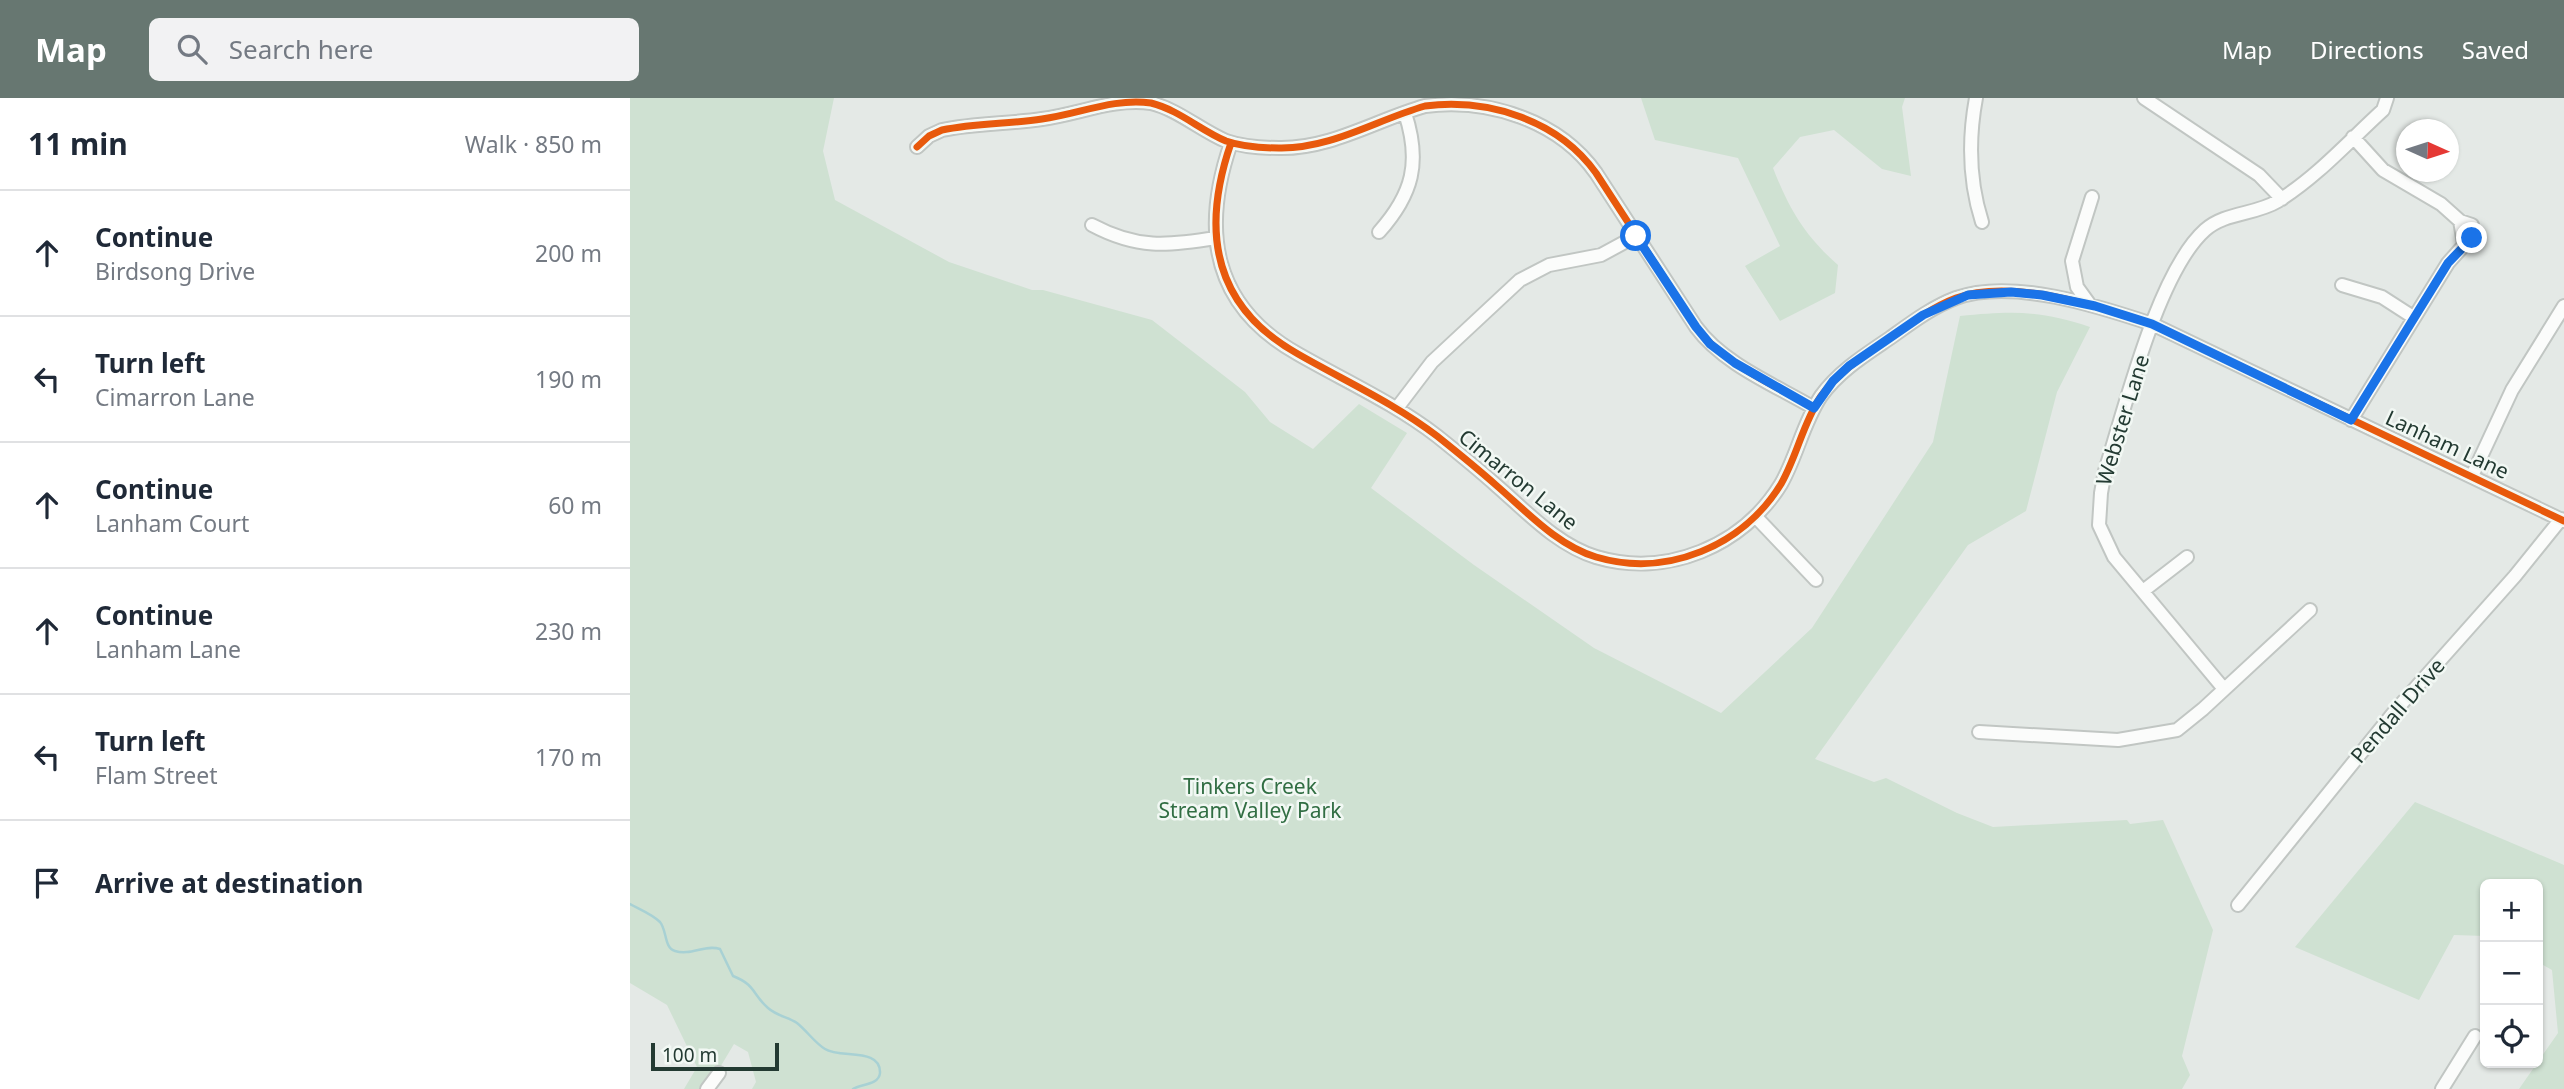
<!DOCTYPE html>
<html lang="en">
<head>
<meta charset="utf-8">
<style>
	:root { --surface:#fff; --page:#f2f2f3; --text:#1f2937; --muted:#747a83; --line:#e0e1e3; --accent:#677771 }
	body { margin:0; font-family:"Noto Sans",sans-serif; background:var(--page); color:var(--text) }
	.controls { position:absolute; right:21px; bottom:21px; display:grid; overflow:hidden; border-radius:10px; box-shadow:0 2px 5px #0004 }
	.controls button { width:63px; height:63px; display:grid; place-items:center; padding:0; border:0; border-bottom:2px solid var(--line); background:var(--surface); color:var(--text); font:35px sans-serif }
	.compass { position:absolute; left:1766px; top:21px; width:63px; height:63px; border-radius:50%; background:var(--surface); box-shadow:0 2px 5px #0004; rotate:93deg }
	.scale { position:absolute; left:21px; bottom:18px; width:128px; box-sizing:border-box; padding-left:7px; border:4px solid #233a32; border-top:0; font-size:19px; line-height:24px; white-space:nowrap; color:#233a32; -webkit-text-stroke:5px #f2f8f4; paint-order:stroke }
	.stop { position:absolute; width:21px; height:21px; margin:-16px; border:5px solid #1a73e8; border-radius:50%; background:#fff }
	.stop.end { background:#1a73e8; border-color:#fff; box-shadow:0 2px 7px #0008 }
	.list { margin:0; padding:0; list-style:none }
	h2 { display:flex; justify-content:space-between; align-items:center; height:91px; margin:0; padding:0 28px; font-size:30px }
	h2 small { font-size:23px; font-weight:400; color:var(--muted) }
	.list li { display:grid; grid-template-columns:46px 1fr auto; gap:21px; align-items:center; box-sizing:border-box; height:126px; padding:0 28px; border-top:2px solid var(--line) }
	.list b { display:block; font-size:26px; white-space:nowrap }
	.list p { margin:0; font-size:23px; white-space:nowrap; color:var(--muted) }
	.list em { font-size:23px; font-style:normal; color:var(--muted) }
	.icon { flex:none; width:38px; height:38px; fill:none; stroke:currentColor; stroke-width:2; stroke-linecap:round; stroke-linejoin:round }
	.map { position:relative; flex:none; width:1934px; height:991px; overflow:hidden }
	header { display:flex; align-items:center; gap:42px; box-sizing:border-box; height:98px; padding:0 35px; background:var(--accent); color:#fff }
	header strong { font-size:33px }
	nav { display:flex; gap:38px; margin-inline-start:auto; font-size:24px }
	.search { width:490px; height:63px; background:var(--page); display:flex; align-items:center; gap:18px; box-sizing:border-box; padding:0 24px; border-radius:10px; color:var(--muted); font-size:26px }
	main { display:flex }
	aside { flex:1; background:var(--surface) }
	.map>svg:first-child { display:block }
	.green { fill:#cfe1d2 }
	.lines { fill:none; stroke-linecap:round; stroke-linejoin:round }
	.stream { stroke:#a8d1d4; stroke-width:2.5 }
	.minor-casing { stroke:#c1c6c3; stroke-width:16 }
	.minor { stroke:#fbfcfb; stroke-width:12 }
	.cycleway-casing { stroke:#f2f8f4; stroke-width:11 }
	.cycleway { stroke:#e8590c; stroke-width:7 }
	.route { stroke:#1a73e8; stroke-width:9 }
	.labels { text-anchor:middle; stroke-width:5; stroke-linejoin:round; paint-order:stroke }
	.street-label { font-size:21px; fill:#233a32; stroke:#f2f8f4 }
	.park-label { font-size:21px; fill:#316e43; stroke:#f2f8f4 }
</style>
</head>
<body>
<header>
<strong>Map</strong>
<div class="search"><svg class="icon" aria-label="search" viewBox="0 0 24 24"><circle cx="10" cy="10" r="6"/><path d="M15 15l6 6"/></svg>Search here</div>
<nav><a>Map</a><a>Directions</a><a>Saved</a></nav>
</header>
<main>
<aside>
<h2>11 min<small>Walk · 850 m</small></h2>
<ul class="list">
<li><svg class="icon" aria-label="ahead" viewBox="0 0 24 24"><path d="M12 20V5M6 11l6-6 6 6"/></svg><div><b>Continue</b><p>Birdsong Drive</p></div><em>200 m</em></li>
<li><svg class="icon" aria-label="left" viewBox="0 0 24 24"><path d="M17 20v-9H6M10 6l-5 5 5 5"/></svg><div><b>Turn left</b><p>Cimarron Lane</p></div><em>190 m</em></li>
<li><svg class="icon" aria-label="ahead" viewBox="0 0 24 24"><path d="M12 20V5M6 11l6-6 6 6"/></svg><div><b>Continue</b><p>Lanham Court</p></div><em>60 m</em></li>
<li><svg class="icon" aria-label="ahead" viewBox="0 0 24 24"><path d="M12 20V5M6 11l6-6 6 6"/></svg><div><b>Continue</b><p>Lanham Lane</p></div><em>230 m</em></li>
<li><svg class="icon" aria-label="left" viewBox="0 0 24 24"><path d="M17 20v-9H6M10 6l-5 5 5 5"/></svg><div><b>Turn left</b><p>Flam Street</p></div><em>170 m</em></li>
<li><svg class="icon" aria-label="arrive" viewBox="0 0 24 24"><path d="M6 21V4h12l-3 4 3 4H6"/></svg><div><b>Arrive at destination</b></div></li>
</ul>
</aside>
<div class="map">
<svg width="1934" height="991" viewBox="0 0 1934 991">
	<rect width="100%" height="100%" fill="#e4e9e6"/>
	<path class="green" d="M0,0h204l-11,53 12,49 114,62 83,28h11l109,30 93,72 25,30 43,27 46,-45 5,3 43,26 -36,55 103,77 120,83 127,65 91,-85 121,-186 27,-126c52,-5 81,-6 130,11l-33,65 -31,119 -58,34 -153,214 59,23 12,-4 71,35 36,14 134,-7 3,4 33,-4 50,110 -31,126 8,19 -8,14h-1430l4,-7 -8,-30 -14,-8 -27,45h-23l13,-22 -30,-62 -37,-22z
		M1011,0h264l-3,9 9,69 -29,-7 -48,-39 -34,7 -27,31c16,41 32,68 65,97l-3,28 -55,28 -35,-55 35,-20 -42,-88 -83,-18z
		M1785,704l149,63v224h-45l39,-56 -6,-63 -14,-8v-78h-53v52l-31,-1 -35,65 -124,-53z"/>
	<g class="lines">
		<path class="stream" d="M0,806c9,5 22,10 30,18 7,8 4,26 15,29 16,5 30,-7 45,-2l13,27c23,9 19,18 35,32 9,8 20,9 29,15 10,8 18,20 28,26 15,10 56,-2 55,24 -1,12 -19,11 -27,16"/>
		<g class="minor-casing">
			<path id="minor" d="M1346,0c-8,43 -7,83 6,124
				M1514,0l115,77 23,24
				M1723,39l30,33 58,34 19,17 4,23
				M601,45c-30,87 -19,163 67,211 47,27 96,49 139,82 20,16 41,33 60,50 30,26 60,59 99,71 71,21 147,-11 185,-73 16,-28 22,-61 40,-88 18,-25 44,-41 69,-58 21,-15 42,-31 66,-40 56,-20 142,8 196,26l412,197
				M287,49l12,-11 13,-6c33,-7 67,-6 100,-11 38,-5 70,-21 109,-16 28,7 49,27 75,38 17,6 35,7 53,7 52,1 97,-28 146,-42 65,-8 134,15 171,67l100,154c27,37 79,58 118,81
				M462,127c45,24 75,21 124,13
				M749,134c34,-38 42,-70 26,-119
				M1712,187l40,12 31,20
				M1460,207l-13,-18 -5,-26 20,-64
				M767,310l35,-46 88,-82 29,-15 52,-10 35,-19
				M1721,322l97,-157 26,-29 -2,-9 -12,-4
				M1842,378l40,-86 52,-84
				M1126,419l60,63
				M1513,493l44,-34
				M1594,591l-110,-132 -15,-32 2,-32 4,-22c20,-63 53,-199 100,-241 20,-18 50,-15 73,-29 39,-24 72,-61 105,-91l4,-12
				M1349,634l139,8 59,-10 26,-21 107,-99
				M1608,807l157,-194 120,-135 46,-57
				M77,991l12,-16
				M1812,991l33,-53"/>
		</g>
		<use href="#minor" class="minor"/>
		<g class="cycleway-casing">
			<path id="cycleway" d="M601,45c-30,87 -19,163 67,211 47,27 96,49 139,82 20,16 41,33 60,50 30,26 60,59 99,71 71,21 147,-11 185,-73 16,-28 22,-61 40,-88 18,-25 44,-41 69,-58 21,-15 42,-31 66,-40 56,-20 142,8 196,26l412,197
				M287,49l12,-11 13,-6c33,-7 67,-6 100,-11 38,-5 70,-21 109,-16 28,7 49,27 75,38 17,6 35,7 53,7 52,1 97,-28 146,-42 65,-8 134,15 171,67l100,154c27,37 79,58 118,81"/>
		</g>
		<use href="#cycleway" class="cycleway"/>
	</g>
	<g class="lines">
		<path class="route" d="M1006,138l60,91 14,17 25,19 79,45 19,-27 16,-15 74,-51 45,-20 43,-3 31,3 53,11 57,18 199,96 97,-157 24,-25"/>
	</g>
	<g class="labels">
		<g class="street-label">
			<text transform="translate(1493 322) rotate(-73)" y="7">Webster Lane</text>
			<text transform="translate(1817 347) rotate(25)" y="7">Lanham Lane</text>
			<text transform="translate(888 382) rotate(39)" y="7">Cimarron Lane</text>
			<text transform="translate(1768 613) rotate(-49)" y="7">Pendall Drive</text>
		</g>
		<g class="park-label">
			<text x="620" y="696">Tinkers Creek<tspan x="620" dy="24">Stream Valley Park</tspan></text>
		</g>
	</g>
</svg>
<div class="controls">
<button>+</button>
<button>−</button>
<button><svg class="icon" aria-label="locate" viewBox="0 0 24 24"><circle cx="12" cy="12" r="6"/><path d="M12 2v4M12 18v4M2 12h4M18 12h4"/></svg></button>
</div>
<svg class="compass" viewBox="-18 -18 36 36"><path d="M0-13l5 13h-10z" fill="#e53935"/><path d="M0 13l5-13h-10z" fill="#747a83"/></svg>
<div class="scale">100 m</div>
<div class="stop" style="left:1006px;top:138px"></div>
<div class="stop end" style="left:1842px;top:140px"></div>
</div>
</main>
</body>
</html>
